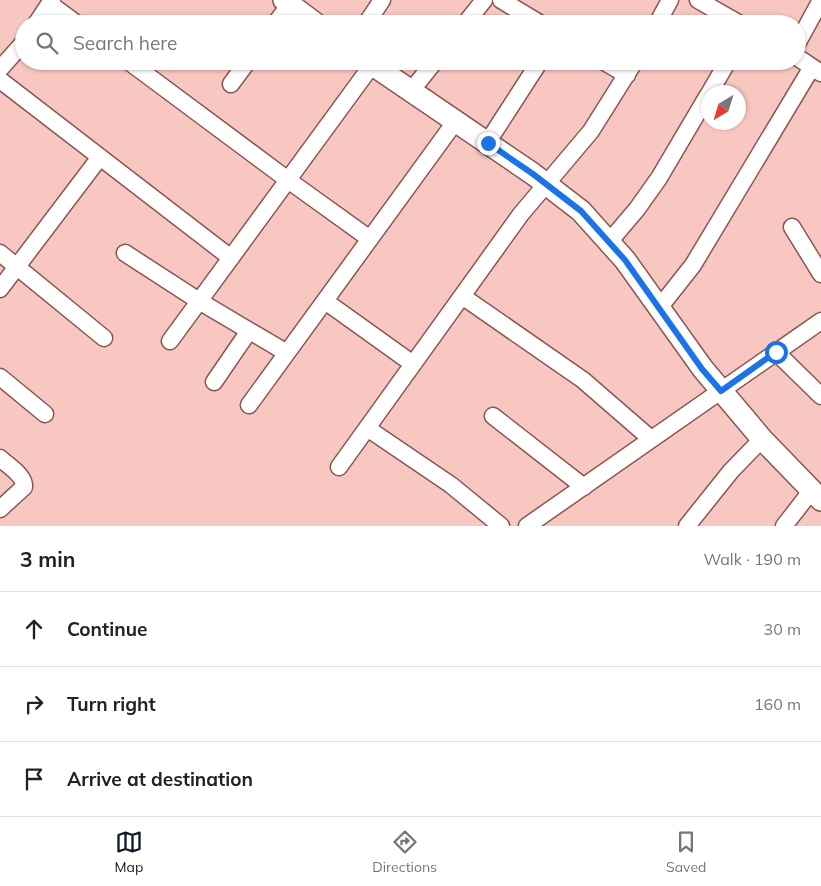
<!DOCTYPE html>
<html lang="en">
<head>
<meta charset="utf-8">
<style>
	:root { --surface:#fff; --page:#f6f6f6; --text:#222; --muted:#767676; --line:#e0e0e0; --accent:#111827 }
	body { margin:0; font-family:Mulish,sans-serif; background:var(--page); color:var(--text) }
	.compass { position:absolute; left:701px; top:85px; width:45px; height:45px; border-radius:50%; background:var(--surface); box-shadow:0 1px 4px #0004; rotate:218deg }
	.stop { position:absolute; width:15px; height:15px; margin:-11px; border:4px solid #1a73e8; border-radius:50%; background:#fff }
	.stop.end { background:#1a73e8; border-color:#fff; box-shadow:0 1px 5px #0008 }
	.list { margin:0; padding:0; list-style:none }
	h2 { display:flex; justify-content:space-between; align-items:center; height:65px; margin:0; padding:0 20px; font-size:21px }
	h2 small { font-size:16px; font-weight:400; color:var(--muted) }
	.list li { display:grid; grid-template-columns:32px 1fr auto; gap:15px; align-items:center; box-sizing:border-box; height:75px; padding:0 20px; border-top:1px solid var(--line) }
	.list b { display:block; font-size:19px; white-space:nowrap }
	.list em { font-size:16px; font-style:normal; color:var(--muted) }
	.icon { flex:none; width:28px; height:28px; fill:none; stroke:currentColor; stroke-width:2; stroke-linecap:round; stroke-linejoin:round }
	.map { position:relative; flex:none; width:821px; height:526px; overflow:hidden }
	.search { position:absolute; background:var(--surface); box-shadow:0 1px 4px #0004; left:15px; right:15px; top:15px; height:55px; display:flex; align-items:center; gap:12px; box-sizing:border-box; padding:0 18px; border-radius:28px; color:var(--muted); font-size:19px }
	.sheet { height:290px; background:var(--surface) }
	nav { display:flex; justify-content:space-around; align-items:center; box-sizing:border-box; height:70px; border-top:1px solid var(--line); background:var(--surface); font-size:14px; color:var(--muted) }
	nav a { display:grid; justify-items:center; gap:2px }
	nav .on { color:var(--accent) }
	.map>svg:first-child { display:block }
	.lines { fill:none; stroke-linecap:round; stroke-linejoin:round }
	.minor-casing { stroke:#8b5651; stroke-width:19 }
	.major-casing { stroke:#8b5651; stroke-width:24 }
	.minor { stroke:#fff; stroke-width:16 }
	.major { stroke:#fff; stroke-width:21 }
	.route { stroke:#1a73e8; stroke-width:6 }
</style>
</head>
<body>
<div class="map">
<svg width="821" height="526" viewBox="0 0 821 526">
	<rect width="100%" height="100%" fill="#f8c7c1"/>
	<g class="lines">
		<g class="minor-casing">
			<path id="minor" d="M501,0l40,24
				M698,0l42,24
				M50,4l27,20
				M36,24l16,-24
				M275,24l15,-20
				M366,24l16,-24
				M465,24l19,-24
				M657,24l13,-24
				M797,44l24,-44
				M797,57l24,16
				M128,61l160,119 82,59
				M603,61l24,14
				M0,69l24,-27
				M0,80l231,178
				M231,84l17,-23
				M411,91l24,-30
				M710,92l18,-31
				M487,143l53,-82
				M792,227l29,47
				M609,242l28,-33 22,-31 49,-83
				M0,253l104,85
				M125,253l74,48 88,52
				M0,289l100,-132
				M462,296l121,84 68,59
				M325,301l88,63
				M659,308l34,-43 119,-198
				M170,341l202,-276
				M776,352l45,44
				M0,377l45,37
				M214,382l35,-51
				M249,405l206,-283
				M493,416l91,71
				M367,428l84,57 50,41
				M0,458c8,8 25,17 24,29l-24,22
				M339,467l182,-253 70,-83 44,-70
				M527,526l294,-205
				M687,526l44,-55 31,-32
				M784,526l28,-36"/>
		</g>
		<g class="major-casing">
			<path id="major" d="M284,0l32,24
				M367,61l166,113 48,37 44,49 78,109 59,70 59,61"/>
		</g>
		<use href="#minor" class="minor"/>
		<use href="#major" class="major"/>
	</g>
	<g class="lines">
		<path class="route" d="M488,143l45,31 48,37 44,49 77,109 19,22 55,-39"/>
	</g>
</svg>
<svg class="compass" viewBox="-18 -18 36 36"><path d="M0-13l5 13h-10z" fill="#e53935"/><path d="M0 13l5-13h-10z" fill="#767676"/></svg>
<div class="stop" style="left:776px;top:352px"></div>
<div class="stop end" style="left:488px;top:143px"></div>
<div class="search"><svg class="icon" aria-label="search" viewBox="0 0 24 24"><circle cx="10" cy="10" r="6"/><path d="M15 15l6 6"/></svg>Search here</div>
</div>
<section class="sheet">
<h2>3 min<small>Walk · 190 m</small></h2>
<ul class="list">
<li><svg class="icon" aria-label="ahead" viewBox="0 0 24 24"><path d="M12 20V5M6 11l6-6 6 6"/></svg><div><b>Continue</b></div><em>30 m</em></li>
<li><svg class="icon" aria-label="right" viewBox="0 0 24 24"><path d="M7 20v-9h11M14 6l5 5-5 5"/></svg><div><b>Turn right</b></div><em>160 m</em></li>
<li><svg class="icon" aria-label="arrive" viewBox="0 0 24 24"><path d="M6 21V4h12l-3 4 3 4H6"/></svg><div><b>Arrive at destination</b></div></li>
</ul>
</section>
<nav>
<a class="on"><svg class="icon" aria-label="map" viewBox="0 0 24 24"><path d="M3 6l6-2 6 2 6-2v14l-6 2-6-2-6 2zM9 4v14M15 6v14"/></svg>Map</a>
<a><svg class="icon" aria-label="directions" viewBox="0 0 24 24"><path d="M12 3l9 9-9 9-9-9zM9 14v-3h6M13 9l2 2-2 2"/></svg>Directions</a>
<a><svg class="icon" aria-label="saved" viewBox="0 0 24 24"><path d="M7 4h10v16l-5-4-5 4z"/></svg>Saved</a>
</nav>
</body>
</html>
